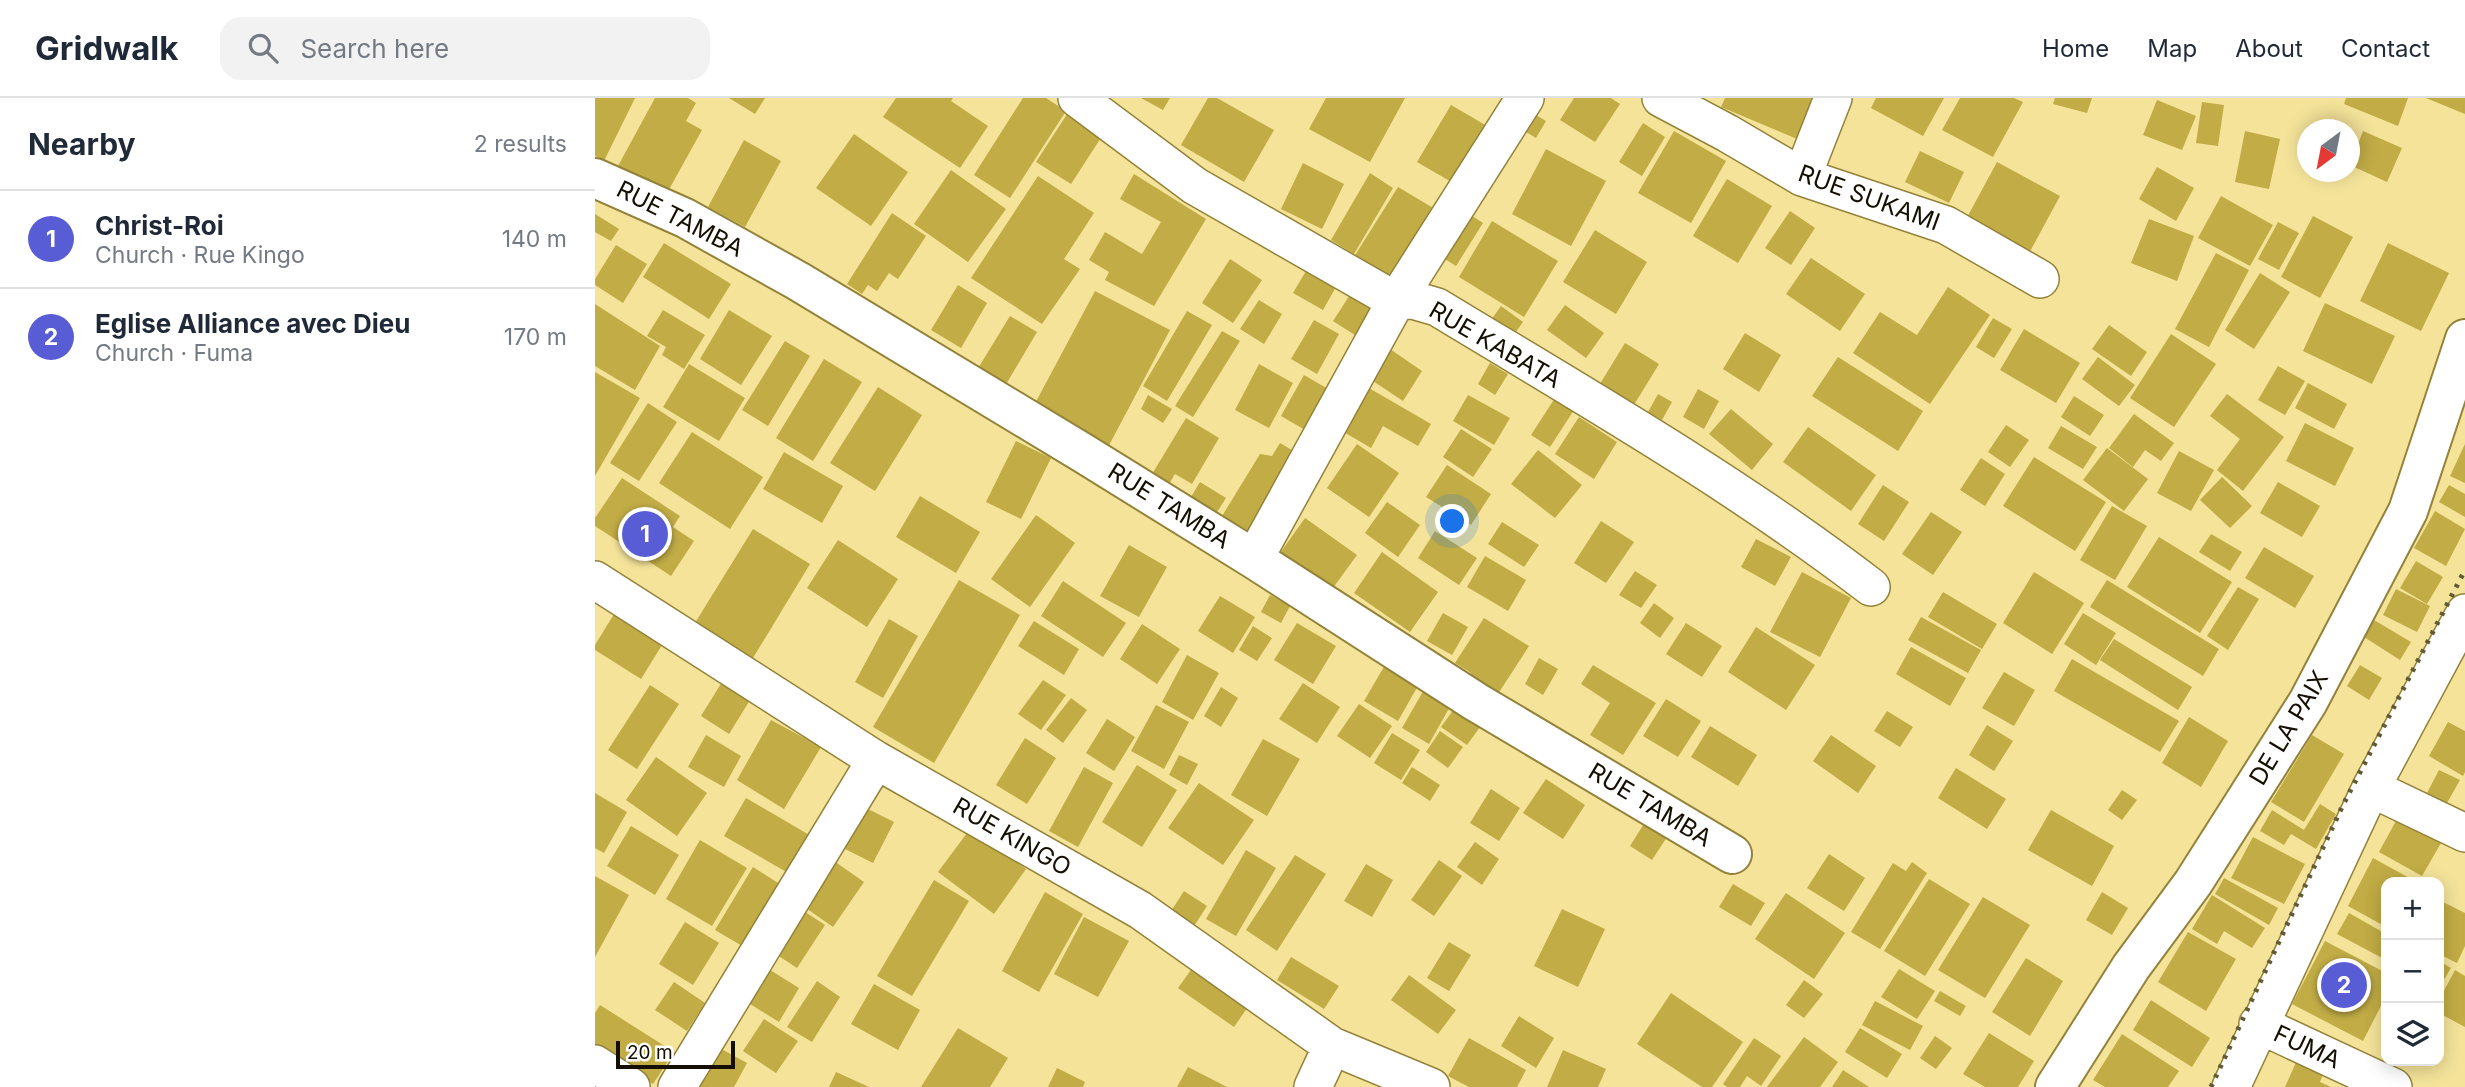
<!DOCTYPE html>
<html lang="en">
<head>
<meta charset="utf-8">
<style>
	:root { --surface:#fff; --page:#f2f2f3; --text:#1f2937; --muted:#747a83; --line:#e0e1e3; --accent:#595dd5 }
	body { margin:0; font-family:Inter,sans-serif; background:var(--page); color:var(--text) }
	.controls { position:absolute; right:21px; bottom:21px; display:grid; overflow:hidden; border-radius:14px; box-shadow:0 4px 18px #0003 }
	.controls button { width:63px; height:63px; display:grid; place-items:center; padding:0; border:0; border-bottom:2px solid var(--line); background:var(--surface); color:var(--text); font:35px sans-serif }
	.compass { position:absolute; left:1702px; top:21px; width:63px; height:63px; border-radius:50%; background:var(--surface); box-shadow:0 4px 18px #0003; rotate:212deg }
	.scale { position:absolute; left:21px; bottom:18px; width:119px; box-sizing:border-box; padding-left:7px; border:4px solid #140f00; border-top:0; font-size:19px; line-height:24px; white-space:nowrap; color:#140f00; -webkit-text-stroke:5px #fff; paint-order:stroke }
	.you { position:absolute; left:858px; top:424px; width:24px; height:24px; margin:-18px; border:5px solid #fff; border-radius:50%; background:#1a73e8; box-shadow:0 0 0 10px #1a73e833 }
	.badge { display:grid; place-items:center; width:46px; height:46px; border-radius:50%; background:var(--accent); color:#fff; font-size:23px; font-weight:700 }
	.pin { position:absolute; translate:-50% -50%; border:4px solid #fff; box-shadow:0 2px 7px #0006 }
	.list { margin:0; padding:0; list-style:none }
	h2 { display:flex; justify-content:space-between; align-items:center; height:91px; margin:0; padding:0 28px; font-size:30px }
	h2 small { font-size:23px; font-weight:400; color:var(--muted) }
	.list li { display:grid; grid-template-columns:46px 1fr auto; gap:21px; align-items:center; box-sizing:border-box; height:98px; padding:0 28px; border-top:2px solid var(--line) }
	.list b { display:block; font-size:26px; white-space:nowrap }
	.list p { margin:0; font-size:23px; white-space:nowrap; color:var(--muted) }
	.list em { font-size:23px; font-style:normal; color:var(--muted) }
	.icon { flex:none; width:38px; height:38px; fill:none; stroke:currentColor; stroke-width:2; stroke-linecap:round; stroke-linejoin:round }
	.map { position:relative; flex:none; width:1870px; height:989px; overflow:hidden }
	header { display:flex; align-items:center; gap:42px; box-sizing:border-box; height:98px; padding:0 35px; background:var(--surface); border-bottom:2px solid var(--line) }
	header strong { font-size:33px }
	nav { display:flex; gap:38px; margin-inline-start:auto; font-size:24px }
	.search { width:490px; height:63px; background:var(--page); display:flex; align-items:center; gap:18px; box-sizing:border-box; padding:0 24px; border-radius:21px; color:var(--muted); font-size:26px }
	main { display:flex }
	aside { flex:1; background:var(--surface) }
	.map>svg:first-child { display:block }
	.building { fill:#c1ac45 }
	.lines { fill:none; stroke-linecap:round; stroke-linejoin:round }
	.street-casing { stroke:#93833a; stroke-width:40 }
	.secondary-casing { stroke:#93833a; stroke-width:42 }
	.street { stroke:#fff; stroke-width:37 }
	.secondary { stroke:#fff; stroke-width:38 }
	.rail { stroke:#625935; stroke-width:5; stroke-dasharray:3.5 7; stroke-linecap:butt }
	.labels { text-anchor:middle; stroke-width:6; stroke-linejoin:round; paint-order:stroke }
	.street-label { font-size:24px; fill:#140f00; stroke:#fff }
</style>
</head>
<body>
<header>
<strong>Gridwalk</strong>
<div class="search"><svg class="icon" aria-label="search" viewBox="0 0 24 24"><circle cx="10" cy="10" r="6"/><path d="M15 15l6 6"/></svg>Search here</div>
<nav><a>Home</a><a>Map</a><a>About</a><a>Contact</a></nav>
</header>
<main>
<aside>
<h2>Nearby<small>2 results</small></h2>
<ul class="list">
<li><span class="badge">1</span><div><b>Christ-Roi</b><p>Church · Rue Kingo</p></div><em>140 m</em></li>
<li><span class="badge">2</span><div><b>Eglise Alliance avec Dieu</b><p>Church · Fuma</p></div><em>170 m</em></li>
</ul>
</aside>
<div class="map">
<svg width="1870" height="989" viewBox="0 0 1870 989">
	<rect width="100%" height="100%" fill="#f4e399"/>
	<path class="building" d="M0,0h40l-31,63 -9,-5z
		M60,0h33l8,5 -10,18 16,9 -35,63 -49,-27z
		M134,0h36l-10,16z
		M301,0h57l-2,3 37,25 -28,42 -77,-51z
		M428,0h23l20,13 -56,87 -36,-23z
		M546,0h29l-7,12z
		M613,0h9l57,32 -30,52 -63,-37z
		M731,0h79l-35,64 -61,-33z
		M979,0h37l9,6 -25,38 -35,-22z
		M1130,0h95l-18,43 -81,-34z
		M1281,0h68l-21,38 -52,-28z
		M1365,0h54l9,4 -30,55 -51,-27z
		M1460,0h37l-5,15 -34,-9z
		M1751,0h62l-10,28 -54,-22z
		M1831,0h39v16z
		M1562,2l39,16 -14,34 -39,-15z
		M1607,4l22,3 -6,41 -22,-3z
		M856,7l43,25 -34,57 -43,-25z
		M476,10l35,22 -35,54 -35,-22z
		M931,11l20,12 -10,17 -20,-12z
		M1048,25l22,14 -23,39 -23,-14z
		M1079,33l52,30 -35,62 -53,-30z
		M1650,33l35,8 -11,50 -34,-7z
		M1768,33l39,17 -15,34 -37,-17z
		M259,36l54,38 -37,54 -55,-38z
		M149,42l37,21 -36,66 -37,-20z
		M951,51l60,32 -35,65 -59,-32z
		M1325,53l44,21 -15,31 -44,-21z
		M1402,64l63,34 -33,61 -63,-34z
		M708,65l41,21 -22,45 -41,-20z
		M1562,69l37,21 -18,33 -37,-22z
		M356,72l55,39 -38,53 -54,-38z
		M775,75l23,15 -39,66 -23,-14z
		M539,76l72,45 -52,87 -49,-26 4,-8 -20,-12 16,-28 37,22 19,-32 -41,-23z
		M443,78l56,37 -30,46 16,10 -38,55 -71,-46z
		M1132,81l45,27 -34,57 -45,-27z
		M803,89l47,28 -46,74 -47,-29z
		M1626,98l52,29 -23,41 -52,-28z
		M865,110l23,15 -27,43 -24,-15z
		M1195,113l25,17 -24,37 -26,-17z
		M297,115l34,23 -28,43 -9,-6 -12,18 -9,-6 -6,9 -15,-10z
		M0,116l24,15 -8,12 -16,-9z
		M1718,118l40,21 -33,61 -39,-21z
		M1554,121l45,17 -17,45 -46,-18z
		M897,123l66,40 -34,56 -65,-40z
		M1683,124l21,11 -20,37 -21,-11z
		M1000,132l52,32 -31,52 -53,-32z
		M69,145l67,41 -22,35 -66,-42z
		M1793,145l61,30 -28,58 -61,-30z
		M21,147l31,19 -24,39 -28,-18v-6z
		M1621,155l33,17 -40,77 -34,-18z
		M1216,160l54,36 -25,37 -54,-37z
		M635,161l32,21 -29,43 -31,-20z
		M718,161l29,17 -19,34 -30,-17z
		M1665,175l30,19 -36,57 -29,-19z
		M762,186l28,17 -24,38 -28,-18z
		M363,187l29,18 -26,45 -30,-18z
		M1353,189l42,28 -60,89 -77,-51 27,-41 37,23z
		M500,193l75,39 -64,121 -75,-40z
		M664,202l23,14 -18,30 -24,-15z
		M1730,205l70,33 -23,48 -69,-33z
		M0,206l65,42 -25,44 -40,-24z
		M970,207l39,28 -18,25 -39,-28z
		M906,208l22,16 -15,21 -22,-16z
		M68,212l42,25 -21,34 -22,-14 4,-8 -19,-11z
		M134,212l43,26 -31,49 -41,-26z
		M592,213l25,14 -45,76 -24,-15z
		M415,218l27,16 -32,54 -28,-16z
		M1398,220l19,11 -18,29 -18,-11z
		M719,222l25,14 -22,40 -26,-15z
		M1514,227l38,27 -16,24 -39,-27z
		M1429,231l56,34 -24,40 -56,-33z
		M627,233l18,10 -47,76 -18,-11z
		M1150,235l36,22 -22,37 -36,-23z
		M1576,236l45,30 -42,63 -44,-29z
		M190,243l25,15 -42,70 -26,-16z
		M1030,245l34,21 -30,49 -34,-21z
		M792,249l35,24 -19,30 -36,-24z
		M1243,259l85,54 -25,40 -86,-55z
		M1503,259l37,28 -16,21 -37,-27z
		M229,261l38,23 -49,79 -37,-23z
		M895,265l18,11 -13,21 -17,-11z
		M94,266l56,34 -26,43 -56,-34z
		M664,266l34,19 -24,45 -34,-18z
		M1683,268l27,15 -20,34 -27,-15z
		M0,274l45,26 -45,78z
		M709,277l31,18 -23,41 -31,-18z
		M1713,285l39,21 -13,25 -39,-21z
		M767,286l69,40 -13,22 -35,-20 -12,22 -34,-20z
		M283,289l44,28 -47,76 -45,-28z
		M1103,291l21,12 -15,28 -21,-12z
		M1063,296l14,8 -10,18 -14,-8z
		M1632,296l57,43 -41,54 -26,-21 23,-31 -30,-23z
		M553,297l24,14 -9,14 -22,-14z
		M873,297l42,23 -16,27 -41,-24z
		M1479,298l30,19 -14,21 -29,-19z
		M960,300l19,12 -24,37 -19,-12z
		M53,305l29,19 -38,59 -29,-18z
		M1136,311l42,35 -21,26 -43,-36z
		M1539,316l40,29 -13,18 -16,-11 -12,17 -24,-19z
		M984,319l38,25 -23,37 -39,-25z
		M591,320l33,20 -27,46 -17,-10 -12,20 -17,-10z
		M1710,325l49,25 -19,38 -49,-25z
		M1411,327l23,15 -19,27 -22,-15z
		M1466,328l36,21 -14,22 -35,-21z
		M1213,329l68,48 -25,36 -68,-49z
		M866,331l31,20 -19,28 -30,-20z
		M97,334l71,45 -33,52 -71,-46z
		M421,343l35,17 -30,61 -35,-17z
		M685,345l22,13 -53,90 -33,-20 44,-72 12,2z
		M762,346l42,29 -30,44 -42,-29z
		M1870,346v39l-15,-7z
		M1512,350l41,31 -24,32 -41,-31z
		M943,352l44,35 -27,33 -44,-34z
		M1584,353l35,19 -23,41 -34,-18z
		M189,354l59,34 -21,37 -59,-34z
		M1439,359l72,45 -31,49 -72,-45z
		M1386,360l24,16 -20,32 -25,-16z
		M852,367l44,29 -20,31 -45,-28z
		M1627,379l30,29 -22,22 -30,-28z
		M27,380l58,38 -7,11 21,14 -23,35 -76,-50v-8z
		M605,384l26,16 -12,19 -26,-15z
		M1683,384l42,24 -18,31 -42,-24z
		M1288,387l26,17 -25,39 -26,-17z
		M1854,387l16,9v23l-26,-15z
		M325,398l60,36 -24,41 -60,-36z
		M792,404l33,23 -22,32 -33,-24z
		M1517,408l35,20 -32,54 -35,-20z
		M1840,413l30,18 -19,37 -32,-18z
		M1336,414l31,20 -29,43 -31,-21z
		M441,417l39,28 -45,64 -39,-28z
		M710,420l52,37 -27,37 -52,-36z
		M1006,423l33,21 -28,41 -32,-20z
		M907,424l37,23 -15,22 -36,-23z
		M158,431l57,35 -57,94 -58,-35z
		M840,433l42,27 -18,27 -41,-27z
		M1616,436l31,18 -12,19 -31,-19z
		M1564,439l73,45 -32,51 -73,-46z
		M1161,441l35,18 -16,29 -34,-19z
		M243,442l60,39 -31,48 -60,-39z
		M534,447l38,22 -28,50 -39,-21z
		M1669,449l50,29 -19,32 -50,-30z
		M787,454l56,40 -28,40 -56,-39z
		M890,458l41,24 -18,31 -41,-24z
		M1821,463l27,16 -16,27 -27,-16z
		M1040,473l22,14 -16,23 -22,-13z
		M1207,474l49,26 -31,59 -50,-25z
		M1439,474l50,31 -32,51 -49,-31z
		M364,482l61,35 -86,148 -61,-36z
		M1512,482l112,69 -16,27 -113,-69z
		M468,483l63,42 -23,34 -62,-41z
		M1643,489l21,12 -31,51 -21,-14z
		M1801,491l34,17 -13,26 -34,-17z
		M1348,494l54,32 -15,25 -54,-32z
		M675,497l20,11 -9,17 -20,-11z
		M625,498l35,21 -22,36 -35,-22z
		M1059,505l20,15 -14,20 -20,-15z
		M24,508l48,31 -26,42 -46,-29v-5z
		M848,515l25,14 -16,28 -25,-14z
		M1488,515l33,20 -20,32 -32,-21z
		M1326,519l60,33 -13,23 -60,-33z
		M889,520l45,28 -35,54 -29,-19 6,-8 -16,-10z
		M294,521l29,17 -35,62 -28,-16z
		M1779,522l37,22 -11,18 -36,-23z
		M439,523l45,28 -15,26 -46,-29z
		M702,525l39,23 -23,38 -39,-24z
		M1091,525l36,23 -20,31 -36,-23z
		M547,526l38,25 -23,35 -37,-25z
		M658,528l19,12 -15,23 -18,-11z
		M1161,529l59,38 -29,45 -58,-38z
		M1519,541l78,48 -14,23 -78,-50z
		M1316,549l55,31 -16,28 -54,-32z
		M592,557l32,18 -26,47 -31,-18z
		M944,560l19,11 -15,26 -18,-11z
		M1477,561l107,62 -19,31 -106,-61z
		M790,567l34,19 -21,37 -34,-20z
		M998,567l63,38 -33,52 -33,-20 20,-32 -29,-19z
		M1765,567l22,13 -13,22 -22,-14z
		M1409,574l31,18 -21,36 -32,-18z
		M448,582l23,15 -25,35 -23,-16z
		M127,584l28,18 -21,34 -28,-18z
		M708,585l37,24 -23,36 -38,-24z
		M55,587l29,19 -42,65 -29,-19z
		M626,589l17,11 -17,29 -17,-11z
		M830,590l27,15 -23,41 -27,-16z
		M476,600l16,12 -24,33 -17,-13z
		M1071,601l35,22 -23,36 -35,-21z
		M864,604l26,18 -18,25 -26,-18z
		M764,606l33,22 -22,32 -33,-22z
		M561,607l33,17 -25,47 -33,-18z
		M1292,613l26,16 -13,20 -26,-16z
		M1594,619l39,24 -27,46 -39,-24z
		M512,621l28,18 -21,34 -28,-18z
		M176,622l50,27 -37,62 -47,-29z
		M1853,624l17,9v41l-2,4 -34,-20z
		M1392,627l26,16 -19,30 -25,-16z
		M1115,628l47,29 -19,31 -47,-29z
		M845,633l23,16 -15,21 -22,-16z
		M797,635l28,17 -19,30 -27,-17z
		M111,637l35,21 -17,31 -36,-20z
		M1236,637l45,31 -18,27 -45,-32z
		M1717,637l32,19 -40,68 -33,-20z
		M430,640l31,20 -29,46 -31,-19z
		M668,641l37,20 -33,57 -36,-21z
		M584,657l19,9 -11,21 -18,-10z
		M61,659l51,36 -30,43 -51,-36z
		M542,667l40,25 -35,57 -40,-25z
		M489,669l29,16 -35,64 -29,-16z
		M817,669l28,18 -10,16 -28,-18z
		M1361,670l50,31 -19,30 -49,-31z
		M1844,672l21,10 -13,23 -20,-10z
		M951,681l39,26 -22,34 -40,-26z
		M604,685l55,37 -31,45 -55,-37z
		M896,691l29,19 -21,33 -29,-18z
		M1527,692l15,10 -15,20 -14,-10z
		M0,695l32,19 -23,41 -9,-5z
		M151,700l65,38 -21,38 -66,-38z
		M261,705l38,19 -21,41 -38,-19z
		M1725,706l16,10 -20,35 -25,-15 -7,11 -24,-14 12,-21 32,20z
		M1456,712l63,36 -22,40 -64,-36z
		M1052,721l22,15 -17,26 -22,-14z
		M1802,721l44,24 -19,33 -43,-24z
		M36,728l48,29 -24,40 -48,-29z
		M375,731l56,40 -32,45 -56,-42z
		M1658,739l52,27 -21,40 -53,-26z
		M105,742l47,28 -35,58 -46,-27z
		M880,744l24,17 -17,26 -25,-18z
		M651,752l30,18 -40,68 -30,-17z
		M229,756l40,28 -31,45 -40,-28z
		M1234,756l36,24 -21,33 -37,-23z
		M700,757l31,19 -49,77 -31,-21z
		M1778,760l40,22 -2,2h-25v45l-38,-21z
		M844,762l23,16 -28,40 -23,-16z
		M1317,764l15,11 -47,76 -29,-17 42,-69 13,8z
		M771,766l27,16 -21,37 -28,-16z
		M158,769l33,21 -37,62 -34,-20z
		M0,778l34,19 -34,62z
		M1629,780l54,30 -9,17 -54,-31z
		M1334,781l41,25 -45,72 -41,-25z
		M339,782l35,21 -57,95 -35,-20z
		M1138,786l32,19 -14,23 -32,-19z
		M589,793l23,15 -18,28 -23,-15z
		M450,794l38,22 -44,78 -37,-21z
		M1507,794l26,16 -16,27 -26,-15z
		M1191,795l59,40 -31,46 -59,-40z
		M1617,797l53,33 -13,20 -28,-17 -7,13 -25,-15z
		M1388,799l47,28 -45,73 -47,-28z
		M1844,802l26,13v33l-8,17 -18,-9z
		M198,806l32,21 -28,43 -32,-21z
		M967,811l43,20 -27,58 -44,-21z
		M1754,815l37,21v26l-49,-26z
		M489,819l45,24 -31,56 -44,-23z
		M90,824l34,21 -26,42 -34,-21z
		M1593,834l48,27 -30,52 -48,-29z
		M1730,843l61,32v23l-23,45 -71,-37z
		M854,844l22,13 -22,36 -22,-13z
		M696,859l48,29 -15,23 -47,-29z
		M1431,860l37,23 -33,55 -38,-24z
		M603,862l56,38 -20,29 -56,-39z
		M1844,863l12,7 -12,20z
		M164,865l40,25 -20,34 -40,-25z
		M1304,871l36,22 -18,28 -36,-22z
		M1860,872l10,6v51l-26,-14v-13z
		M814,877l47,35 -18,24 -47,-34z
		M1209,882l19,14 -19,24 -18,-13z
		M222,883l23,16 -28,45 -25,-15z
		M79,884l31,21 -18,28 -32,-21z
		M279,886l46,26 -22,40 -47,-26z
		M1345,893l26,15 -6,10 -26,-15z
		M1076,895l72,49 -31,45h-10l-65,-43z
		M1556,902l59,38 -18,29 -59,-37z
		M1280,903l48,25 -13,24 -48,-25z
		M5,907l74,47 -21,32 -58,-37v-34z
		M924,918l35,22 -18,30 -35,-22z
		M169,921l34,22 -22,32 -33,-22z
		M363,930l50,30 -18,29h-69z
		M1265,930l42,26 -15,24 -42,-26z
		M1394,935l45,28 -16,26h-33l-22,-13z
		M1527,936l57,37 -11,16h-63l-12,-7z
		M1340,938l17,12 -16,21 -16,-11z
		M1209,939l34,25 -18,25h-53z
		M874,940l57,32 -9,17h-48l-21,-11z
		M1159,940l27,18 -20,30 -14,-10 -7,11h-13l-4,-3z
		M121,948l31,17 -13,24h-40z
		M968,952l43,19 -8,18h-51z
		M1702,962l27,12 -4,10 11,5h-46z
		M593,969l39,20h-50z
		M462,970l28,14 -2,5h-35z
		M1248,972l26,17h-37z
		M241,974l33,15h-40z"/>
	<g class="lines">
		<g class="street-casing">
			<path id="street" d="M482,0l118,88 201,115 17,-1 24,7c147,89 297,175 434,280
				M1066,0l66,35 75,44 144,48 94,54
				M1207,79l31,-79
				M659,461l142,-258 129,-203
				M0,482l281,180 264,150 192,136 99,41
				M1776,690l94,45
				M1663,926l135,63
				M0,966l36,23
				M82,989l199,-327
				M718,989l19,-41
				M1636,989l140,-299 94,-175"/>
		</g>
		<g class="secondary-casing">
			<path id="secondary" d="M0,80l90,40 113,63 285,172 171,106 222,143 256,152
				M1460,989l76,-120 62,-84 115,-181 100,-191 57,-172"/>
		</g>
		<use href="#street" class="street"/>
		<use href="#secondary" class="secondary"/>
		<path class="rail" d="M1616,989l132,-282 122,-235"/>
	</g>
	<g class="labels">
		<g class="street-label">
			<text transform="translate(1274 100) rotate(20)" y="8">RUE SUKAMI</text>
			<text transform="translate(85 121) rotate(27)" y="8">RUE TAMBA</text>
			<text transform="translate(900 247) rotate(30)" y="8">RUE KABATA</text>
			<text transform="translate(574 408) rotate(32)" y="8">RUE TAMBA</text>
			<text transform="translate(1694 630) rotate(-59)" y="8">DE LA PAIX</text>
			<text transform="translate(1055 707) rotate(31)" y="8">RUE TAMBA</text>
			<text transform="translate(417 739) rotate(30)" y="8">RUE KINGO</text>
			<text transform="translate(1712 949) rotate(25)" y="8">FUMA</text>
		</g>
	</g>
</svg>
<div class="controls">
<button>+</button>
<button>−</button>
<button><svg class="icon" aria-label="layers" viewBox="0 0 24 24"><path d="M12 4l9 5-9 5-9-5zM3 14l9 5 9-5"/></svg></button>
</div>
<svg class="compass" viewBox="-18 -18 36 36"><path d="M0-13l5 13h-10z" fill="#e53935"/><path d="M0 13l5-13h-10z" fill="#747a83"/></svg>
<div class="scale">20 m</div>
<div class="you"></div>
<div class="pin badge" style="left:50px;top:436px">1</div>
<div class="pin badge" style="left:1749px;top:887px">2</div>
</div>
</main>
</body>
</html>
